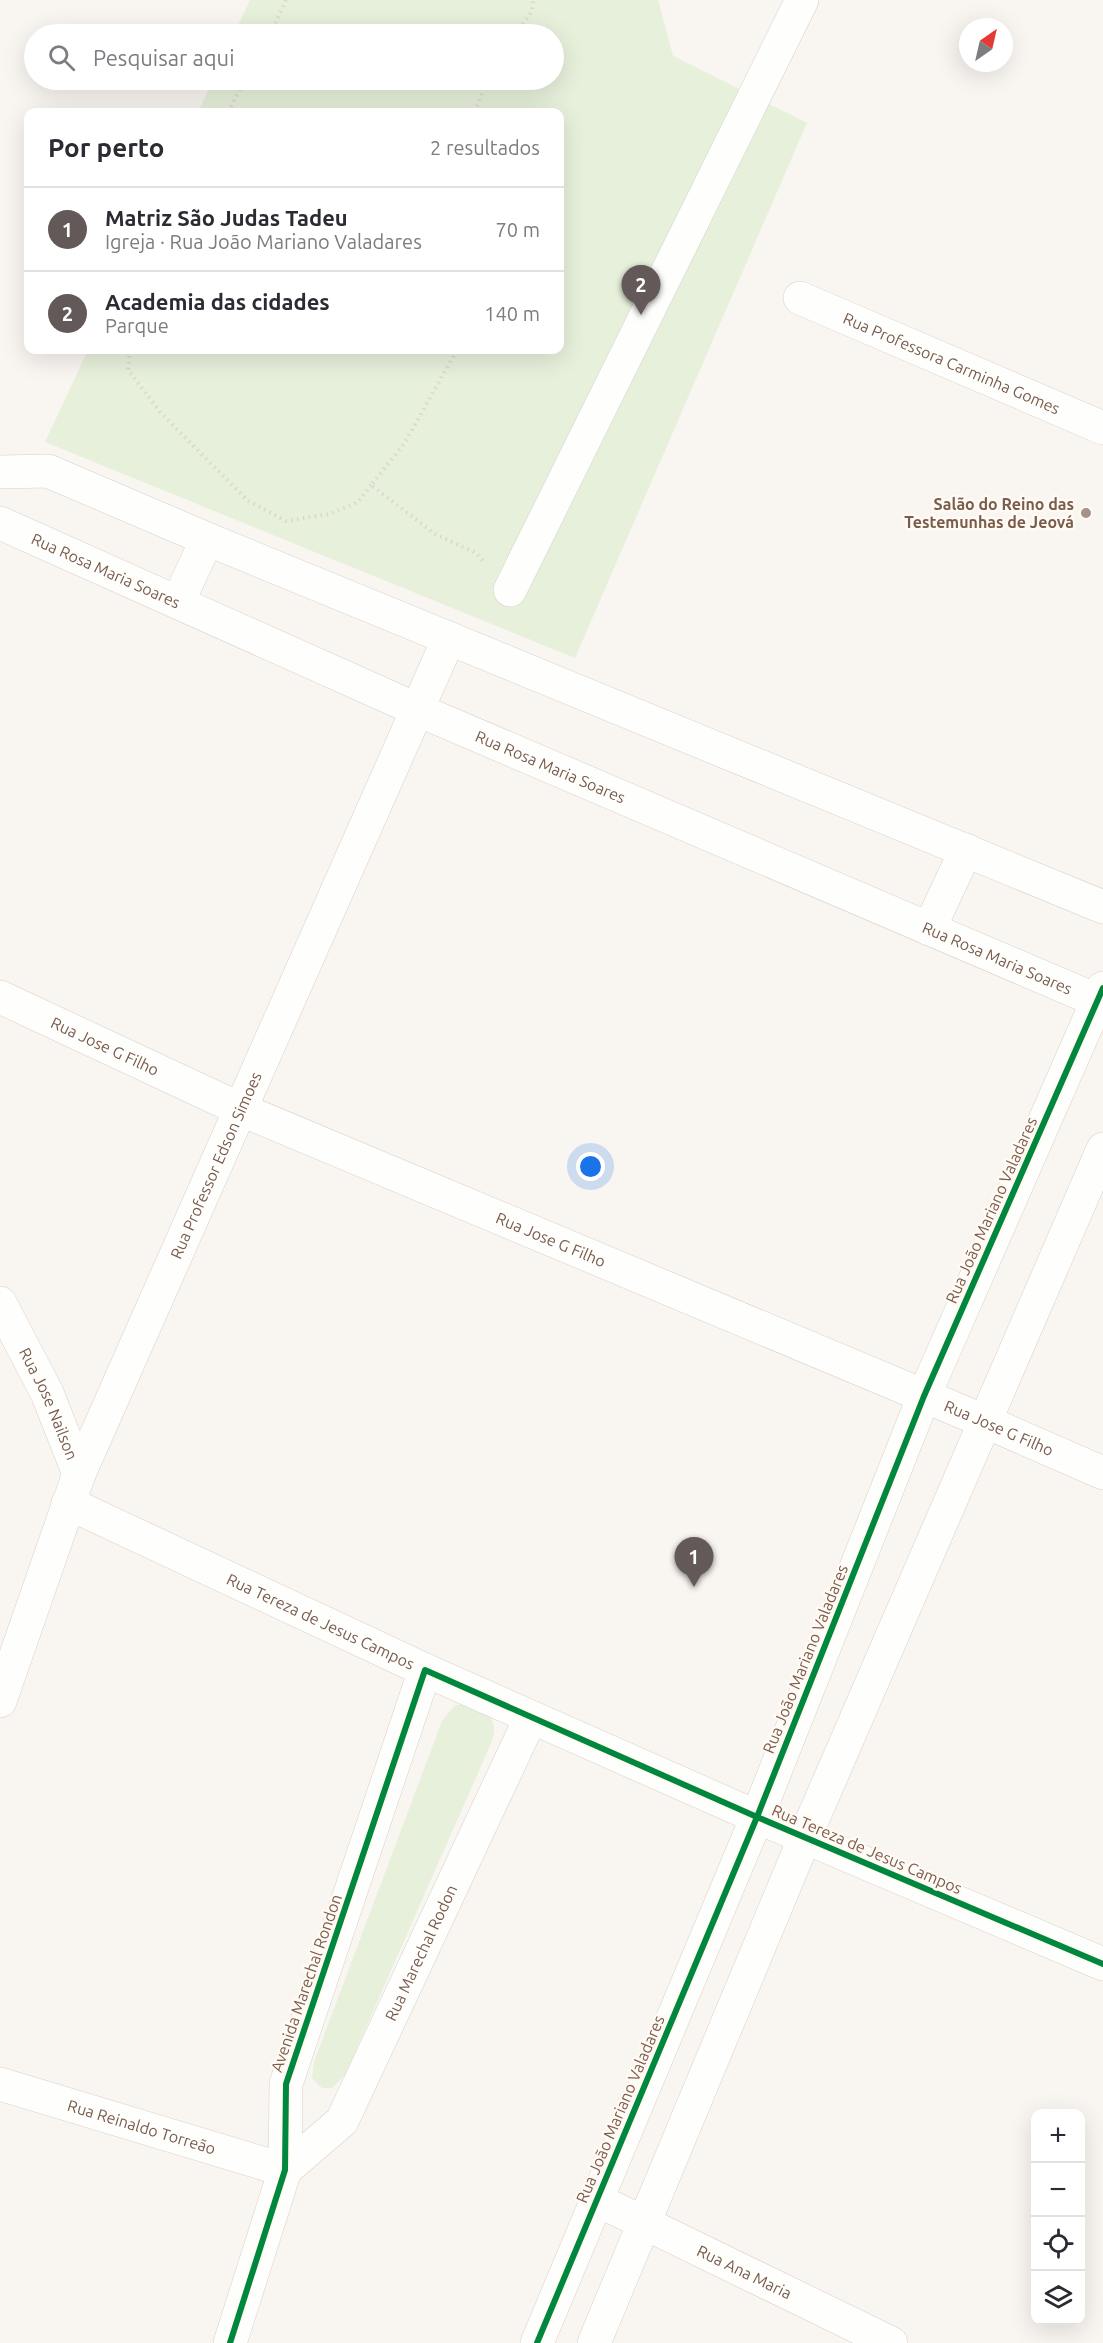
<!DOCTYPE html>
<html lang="pt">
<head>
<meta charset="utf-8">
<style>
	:root { --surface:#fff; --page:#f7f7f7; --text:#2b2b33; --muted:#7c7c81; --line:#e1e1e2; --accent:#625958 }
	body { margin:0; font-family:Ubuntu,sans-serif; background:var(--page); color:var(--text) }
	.controls { position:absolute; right:18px; bottom:18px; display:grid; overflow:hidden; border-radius:12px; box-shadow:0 6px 24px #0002 }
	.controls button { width:54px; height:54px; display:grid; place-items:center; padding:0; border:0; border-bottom:2px solid var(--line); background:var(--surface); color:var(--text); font:30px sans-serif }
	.compass { position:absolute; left:959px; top:18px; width:54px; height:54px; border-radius:50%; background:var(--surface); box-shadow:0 6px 24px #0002; rotate:34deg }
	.you { position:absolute; left:591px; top:1167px; width:21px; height:21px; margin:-15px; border:4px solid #fff; border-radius:50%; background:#1a73e8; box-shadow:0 0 0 9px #1a73e833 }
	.badge { display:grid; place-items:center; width:39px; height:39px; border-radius:50%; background:var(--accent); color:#fff; font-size:20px; font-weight:700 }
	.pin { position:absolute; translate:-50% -50px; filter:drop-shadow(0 2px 3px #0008) }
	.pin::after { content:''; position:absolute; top:32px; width:21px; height:18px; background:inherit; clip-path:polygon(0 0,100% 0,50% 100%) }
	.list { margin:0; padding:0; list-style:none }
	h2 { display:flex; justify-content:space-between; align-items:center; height:78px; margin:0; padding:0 24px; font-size:26px }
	h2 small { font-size:20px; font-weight:400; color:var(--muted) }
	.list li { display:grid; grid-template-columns:39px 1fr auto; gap:18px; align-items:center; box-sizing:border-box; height:84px; padding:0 24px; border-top:2px solid var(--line) }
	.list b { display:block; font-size:22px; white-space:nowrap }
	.list p { margin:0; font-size:20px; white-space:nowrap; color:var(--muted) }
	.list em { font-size:20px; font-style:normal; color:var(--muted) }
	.icon { flex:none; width:33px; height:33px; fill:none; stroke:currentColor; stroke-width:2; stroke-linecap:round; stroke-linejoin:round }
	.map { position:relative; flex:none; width:1103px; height:2343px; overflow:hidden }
	.search { position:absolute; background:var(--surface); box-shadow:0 6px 24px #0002; left:24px; top:24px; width:540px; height:66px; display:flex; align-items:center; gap:15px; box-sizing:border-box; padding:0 21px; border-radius:33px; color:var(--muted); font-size:22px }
	.panel { position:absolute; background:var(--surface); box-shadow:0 6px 24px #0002; left:24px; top:108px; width:540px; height:246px; border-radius:12px }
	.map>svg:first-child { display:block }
	.green { fill:#e7f0db }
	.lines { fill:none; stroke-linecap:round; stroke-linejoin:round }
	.minor-casing { stroke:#d7d1cb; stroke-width:34 }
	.path { stroke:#dcd5d0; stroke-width:4; stroke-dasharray:1.5 4.5; stroke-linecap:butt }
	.minor { stroke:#fefefd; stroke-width:33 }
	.cycleway-casing { stroke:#fffaf3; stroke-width:10 }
	.cycleway { stroke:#00873e; stroke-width:6 }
	.poi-dot { fill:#a69286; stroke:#fffaf3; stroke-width:2 }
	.labels { text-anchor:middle; stroke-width:5; stroke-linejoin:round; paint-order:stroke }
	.street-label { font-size:16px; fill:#7a5c4d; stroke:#fffaf3 }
	.poi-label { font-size:16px; font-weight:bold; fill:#7a5c4d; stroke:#fffaf3; text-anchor:end }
</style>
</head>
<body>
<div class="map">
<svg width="1103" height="2343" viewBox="0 0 1103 2343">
	<rect width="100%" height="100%" fill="#f9f5f0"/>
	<path class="green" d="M250,0h408l15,56 134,67 -232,535 -530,-216 43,-92h472v-238h-362l15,-32h341v-46h-320z
		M472,1704c18,11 26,15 20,37l-147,334 -13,13h-10l-10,-10 2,-16 128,-341 13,-16z"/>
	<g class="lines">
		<g class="minor-casing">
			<g id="minor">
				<path id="s1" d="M800,298l303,130"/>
				<path d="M0,472l48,-1 159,68 896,368"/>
				<path id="s2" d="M0,523l418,187 685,293"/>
				<path d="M510,590l292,-590"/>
				<path d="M178,602l29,-63"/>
				<path d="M929,929l37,-79"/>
				<path id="s3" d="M0,997l242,113 742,311 119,52"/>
				<path id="s4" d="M0,1303l47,90 32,81"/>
				<path id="s5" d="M68,1503l357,167 332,147 346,147"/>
				<path id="s6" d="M0,1701l79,-227 370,-836"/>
				<path id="s7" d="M0,2084l285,86"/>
				<path id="s8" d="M285,2170l57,-49 189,-404"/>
				<path id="s9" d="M597,2200l294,143"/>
				<path d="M230,2343l55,-173 1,-86 139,-414"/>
				<path d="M537,2343l220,-526 167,-421 179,-408"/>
				<path d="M594,2343l211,-506 298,-688"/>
			</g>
		</g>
		<path class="path" d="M270,34l16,-34
			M516,34l16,-23 1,-11
			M228,112l17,-32
			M475,112l12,-32
			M130,350l-2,20 32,42 87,88 39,21 44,-7 28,-12 13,-17
			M455,350l-2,7 -49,87 -33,41 64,49 41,19 7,8"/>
		<use href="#minor" class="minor"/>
		<g class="cycleway-casing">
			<path id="cycleway" d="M230,2343l55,-173 1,-86 139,-414 332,147 346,147
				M537,2343l220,-526 167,-421 179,-408"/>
		</g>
		<use href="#cycleway" class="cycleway"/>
	</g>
	<circle class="poi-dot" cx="1086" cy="513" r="6"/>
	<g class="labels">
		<g class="street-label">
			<text dy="6" stroke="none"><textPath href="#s1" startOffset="165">Rua Professora Carminha Gomes</textPath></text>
			<text dy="6" stroke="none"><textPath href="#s2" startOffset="116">Rua Rosa Maria Soares</textPath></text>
			<text dy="6" stroke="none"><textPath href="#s2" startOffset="602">Rua Rosa Maria Soares</textPath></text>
			<text dy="6" stroke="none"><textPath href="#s2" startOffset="1088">Rua Rosa Maria Soares</textPath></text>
			<text dy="6" stroke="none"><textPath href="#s3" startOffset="116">Rua Jose G Filho</textPath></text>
			<text dy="6" stroke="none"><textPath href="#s6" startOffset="578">Rua Professor Edson Simoes</textPath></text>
			<text transform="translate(991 1210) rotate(-66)" y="6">Rua João Mariano Valadares</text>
			<text dy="6" stroke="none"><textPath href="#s3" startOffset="602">Rua Jose G Filho</textPath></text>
			<text dy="6" stroke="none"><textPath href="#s4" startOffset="112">Rua Jose Nailson</textPath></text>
			<text dy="6" stroke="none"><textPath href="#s3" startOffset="1088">Rua Jose G Filho</textPath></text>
			<text dy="6" stroke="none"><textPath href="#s5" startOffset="279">Rua Tereza de Jesus Campos</textPath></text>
			<text transform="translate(805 1659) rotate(-68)" y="6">Rua João Mariano Valadares</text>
			<text transform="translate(867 1849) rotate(23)" y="6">Rua Tereza de Jesus Campos</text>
			<text dy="6" stroke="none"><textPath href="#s8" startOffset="261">Rua Marechal Rodon</textPath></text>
			<text transform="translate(306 1983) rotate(-71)" y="6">Avenida Marechal Rondon</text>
			<text transform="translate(620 2109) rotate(-67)" y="6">Rua João Mariano Valadares</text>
			<text dy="6" stroke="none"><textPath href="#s7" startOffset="148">Rua Reinaldo Torreão</textPath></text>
			<text dy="6" stroke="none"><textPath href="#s9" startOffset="164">Rua Ana Maria</textPath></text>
		</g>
		<g class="poi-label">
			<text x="1074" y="510">Salão do Reino das<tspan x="1074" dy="18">Testemunhas de Jeová</tspan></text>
		</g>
	</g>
</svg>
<div class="controls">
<button>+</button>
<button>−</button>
<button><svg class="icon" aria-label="locate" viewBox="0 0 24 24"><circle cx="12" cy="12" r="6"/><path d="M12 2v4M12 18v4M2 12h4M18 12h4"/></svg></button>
<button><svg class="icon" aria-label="layers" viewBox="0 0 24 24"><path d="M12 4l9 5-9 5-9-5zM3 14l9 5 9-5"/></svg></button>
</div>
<svg class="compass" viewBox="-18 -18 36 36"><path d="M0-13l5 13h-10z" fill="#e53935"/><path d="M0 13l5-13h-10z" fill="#7c7c81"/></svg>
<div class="you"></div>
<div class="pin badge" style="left:694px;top:1587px">1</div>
<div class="pin badge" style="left:641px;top:315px">2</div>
<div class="search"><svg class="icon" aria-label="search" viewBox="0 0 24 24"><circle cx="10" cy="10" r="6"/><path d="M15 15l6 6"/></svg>Pesquisar aqui</div>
<section class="panel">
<h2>Por perto<small>2 resultados</small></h2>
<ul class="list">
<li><span class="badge">1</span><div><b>Matriz São Judas Tadeu</b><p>Igreja · Rua João Mariano Valadares</p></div><em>70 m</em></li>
<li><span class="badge">2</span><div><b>Academia das cidades</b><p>Parque</p></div><em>140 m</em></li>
</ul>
</section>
</div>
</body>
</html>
